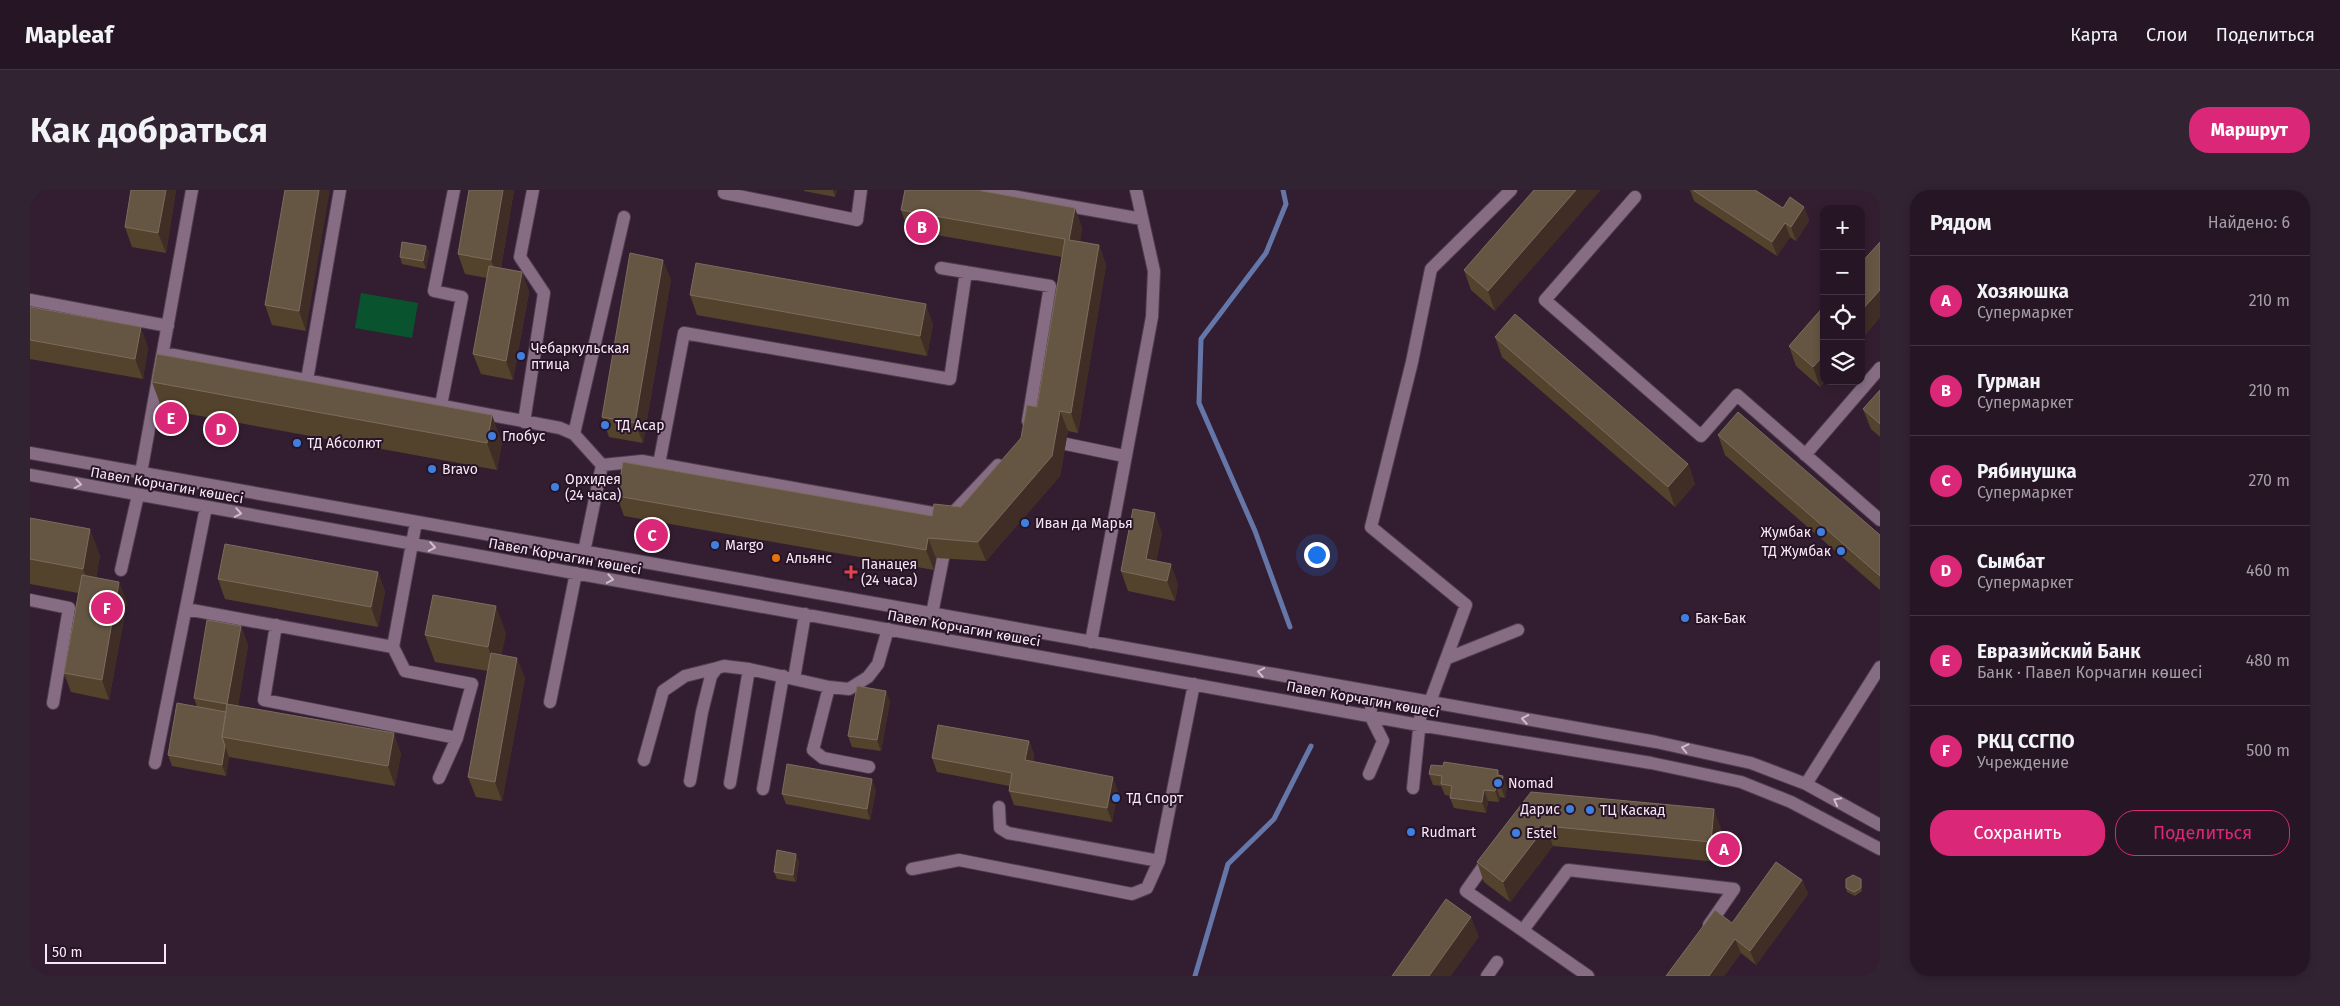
<!DOCTYPE html>
<html lang="ru">
<head>
<meta charset="utf-8">
<style>
	:root { --surface:#261625; --page:#322332; --text:#f1f3f6; --muted:#a49fa7; --line:#423542; --accent:#db2777 }
	body { margin:0; font-family:"Fira Sans",sans-serif; background:var(--page); color:var(--text) }
	.controls { position:absolute; right:15px; top:15px; display:grid; overflow:hidden; border-radius:10px; box-shadow:0 2px 8px #0003 }
	.controls button { width:45px; height:45px; display:grid; place-items:center; padding:0; border:0; border-bottom:1px solid var(--line); background:var(--surface); color:var(--text); font:25px sans-serif }
	.scale { position:absolute; left:15px; bottom:12px; width:121px; box-sizing:border-box; padding-left:5px; border:2px solid #f7e8f5; border-top:0; font-size:14px; line-height:18px; white-space:nowrap; color:#f7e8f5; -webkit-text-stroke:4px #281427; paint-order:stroke }
	.you { position:absolute; left:1286px; top:364px; width:18px; height:18px; margin:-12px; border:4px solid #fff; border-radius:50%; background:#1a73e8; box-shadow:0 0 0 8px #1a73e833 }
	.badge { display:grid; place-items:center; width:32px; height:32px; border-radius:50%; background:var(--accent); color:#fff; font-size:16px; font-weight:700 }
	.pin { position:absolute; translate:-50% -50%; border:2px solid #fff; box-shadow:0 1px 5px #0006 }
	.list { margin:0; padding:0; list-style:none }
	h2 { display:flex; justify-content:space-between; align-items:center; height:65px; margin:0; padding:0 20px; font-size:21px }
	h2 small { font-size:16px; font-weight:400; color:var(--muted) }
	.list li { display:grid; grid-template-columns:32px 1fr auto; gap:15px; align-items:center; box-sizing:border-box; height:90px; padding:0 20px; border-top:1px solid var(--line) }
	.list b { display:block; font-size:19px; white-space:nowrap }
	.list p { margin:0; font-size:16px; white-space:nowrap; color:var(--muted) }
	.list em { font-size:16px; font-style:normal; color:var(--muted) }
	.actions { display:flex; gap:10px; padding:15px 20px }
	.actions a { flex:1; padding:11px 0; border:1px solid var(--accent); border-radius:20px; text-align:center; font-size:18px; color:var(--accent) }
	.actions .main { background:var(--accent); color:#fff }
	.icon { flex:none; width:28px; height:28px; fill:none; stroke:currentColor; stroke-width:2; stroke-linecap:round; stroke-linejoin:round }
	.map { position:relative; flex:none; width:1850px; height:786px; overflow:hidden; border-radius:20px }
	header { display:flex; align-items:center; gap:30px; box-sizing:border-box; height:70px; padding:0 25px; background:var(--surface); border-bottom:1px solid var(--line) }
	header strong { font-size:24px }
	nav { display:flex; gap:28px; margin-inline-start:auto; font-size:18px }
	.intro { display:flex; align-items:center; justify-content:space-between; box-sizing:border-box; height:120px; padding:0 30px }
	h1 { margin:0; font-size:35px }
	.button { padding:12px 22px; border-radius:20px; background:var(--accent); color:#fff; font-size:18px; font-weight:700 }
	main { display:flex; gap:30px; padding:0 30px }
	aside { flex:1; background:var(--surface); border-radius:20px; box-shadow:0 2px 8px #0003 }
	.map>svg:first-child { display:block }
	.green { fill:#09542e }
	.lines { fill:none; stroke-linecap:round; stroke-linejoin:round }
	.stream { stroke:#6576a9; stroke-width:5 }
	.minor-casing { stroke:#4f3d4e; stroke-width:14 }
	.minor { stroke:#866d84; stroke-width:12 }
	.wall { fill:#53432d }
	.shaded-wall { fill:#3f2d26 }
	.building { fill:#655543; stroke:#7c6c5e }
	.oneway { stroke:#cfbdcd }
	.shop-dot { fill:#3f7fe0; stroke:#281427; stroke-width:2 }
	.food-dot { fill:#e8710a; stroke:#281427; stroke-width:2 }
	.health-dot { fill:#e0444e; stroke:#281427; stroke-width:2 }
	.labels { text-anchor:middle; stroke-width:4; stroke-linejoin:round; paint-order:stroke }
	.poi-label { font-size:14px; fill:#f7e8f5; stroke:#281427; text-anchor:start }
	.street-label { font-size:14px; fill:#f7e8f5; stroke:#281427 }
</style>
</head>
<body>
<header>
<strong>Mapleaf</strong>
<nav><a>Карта</a><a>Слои</a><a>Поделиться</a></nav>
</header>
<div class="intro"><h1>Как добраться</h1><a class="button">Маршрут</a></div>
<main>
<div class="map">
<svg width="1850" height="786" viewBox="0 0 1850 786">
	<rect width="100%" height="100%" fill="#331e31"/>
	<path class="green" d="M331,103l57,10 -6,35 -57,-10z"/>
	<g class="lines">
		<path class="stream" d="M1253,0l3,14 -20,49 -65,86 -2,64 56,128 35,96
			M1165,786l33,-112 46,-45 37,-73"/>
		<g class="minor-casing">
			<path id="minor" d="M949,0l163,29
				M694,3l133,27 4,-30
				M1605,7l-90,103 156,136 36,-41 143,125
				M911,78l109,18 -22,135
				M0,110l138,26
				M133,163l397,75 14,6 28,31 40,-4 308,55 48,-51
				M277,190l33,-190
				M411,215l21,-108 -28,-6 20,-101
				M494,232l20,-129 -24,-36 13,-67
				M544,244l50,-217
				M1036,254l58,12
				M0,263l1626,289 95,21 55,21 74,41
				M1775,265l75,-87
				M629,274l25,-131 266,46 16,-107
				M111,283l51,-283
				M0,285l1389,250 232,38 90,19 50,20 89,47
				M554,362l18,-87
				M91,380l17,-75
				M0,410l39,8 -16,95
				M156,419l207,38 12,24 67,13 -15,54 -18,40
				M902,424l11,-56
				M246,435l-12,75 193,38
				M1061,452l61,-325 2,-46 -18,-81
				M363,457l23,-125
				M1418,468l70,-28
				M764,489l11,-65
				M799,497l-16,63 10,8 46,9
				M520,512l26,-129
				M1400,512l36,-97 -95,-78 41,-165 19,-93 80,-79
				M614,570l19,-69 22,-15 32,-8
				M125,573l51,-256
				M1339,584l14,-33 -13,-26 4,-23
				M660,591l12,-69 9,-36 6,-8 7,-2 25,3 80,18 20,2 19,-12 10,-13 10,-35
				M700,593l19,-114
				M1776,594l74,-117
				M1383,598l9,-87
				M733,599l20,-113
				M969,617l1,21 8,5 151,28
				M1460,667l-24,34 122,85
				M882,679l47,-9 173,34 15,-6 12,-27 35,-177
				M1493,740l45,-60 166,19 -25,36
				M1457,786l10,-14"/>
		</g>
		<use href="#minor" class="minor"/>
	</g>
	<path class="wall" d="M101,0h45l-10,63 -34,-6 -7,-20z
		M255,0l21,141 -34,-6 -7,-20z
		M439,0h45l-13,78 21,4 7,20 -16,88 -32,-6 -8,-20 14,-76 -22,-4 -7,-20z
		M774,0h33l-2,7 -31,-6z
		M1504,0l-39,121 -24,-21 -7,-20z
		M1660,0h65l28,18 21,-1 5,14 -13,20 -6,-4 -13,19 -83,-55z
		M871,20l181,17 -2,14 19,4 7,20 -28,168 -10,-2 -8,45 -74,85 -50,-3 -2,12 -310,-54 -7,-20 315,20 29,-9 60,-69 16,-31 25,-150 -154,-27z
		M396,56l3,7 -3,16 -24,-5 -2,-7z
		M641,89l-28,164 -34,-6 -7,-20z
		M660,105l243,29 -6,32 -230,-41z
		M1794,116v75h1l-5,6 -24,-21 -7,-20z
		M0,117l118,40 -5,32 -113,-20z
		M1465,147l193,127 7,20 -20,23 -173,-150z
		M122,192l350,60 -5,28 -335,-61z
		M1850,200v47l-9,-8 -8,-20z
		M1688,245l162,100v55l-155,-135z
		M0,328l70,37 -4,23 31,24 -18,98 -38,-8 -7,-19 14,-80 -48,-9z
		M1132,343l-6,28 22,23 -3,17 -47,-10 -7,-20z
		M348,382l7,20 -7,35 -153,-28 -7,-20z
		M211,436l7,20 -10,60 163,47 -6,33 -166,-29 -3,19 -54,-10 -4,-11 29,-48 -3,-9z
		M476,443l-5,22 24,23 -23,123 -26,-4 -8,-20 20,-106 -53,-9 -10,-27z
		M860,511l-9,50 -29,-4 -4,-11z
		M999,551l5,14 -1,7 85,29 -6,31 -98,-17 -5,-14v-5l-72,-14 -5,-14z
		M1413,576l55,4 2,6 7,11 -2,11 -5,-1 -1,5 -11,-1 -2,12 -32,-5 -4,-10 1,-2 -6,-1 -4,-9 -8,-1 -4,-11z
		M846,600l-6,30 -84,-16 -4,-10z
		M1501,602l190,37 -3,33 -165,-16 -43,56 -26,-20 -7,-20z
		M769,671l-3,21 -19,-3 -3,-7z
		M1831,689l1,4v8l-7,5 -8,-4 -1,-4z
		M1772,690l6,14 -52,71 -15,-12 -17,23h-58l66,-53z"/>
	<path class="shaded-wall" d="M136,0h10l-10,63 -8,-20z
		M289,0h11l-24,141 -7,-20z
		M473,0h11l-15,90 -8,-20z
		M803,0h4l-2,7z
		M1546,0h25l-106,121 -7,-20z
		M1774,17l5,14 -13,20 -5,-14z
		M1045,18l7,19 -5,33 -8,-20z
		M1755,33l5,14 -13,19 -5,-14z
		M1069,55l7,20 -28,168 -7,-20z
		M396,56l3,7 -3,16 -3,-8z
		M633,70l8,19 -28,164 -8,-20z
		M492,82l7,20 -16,88 -7,-19z
		M1850,100v28l-19,22v-29z
		M896,114l7,20 -6,32 -7,-20z
		M111,137l7,20 -5,32 -8,-20z
		M1794,165v26h1l-5,6 -7,-20z
		M1030,221l8,20 -8,45 -74,85 -8,-19z
		M462,225l10,27 -5,28 -10,-27z
		M1658,274l7,20 -20,23 -7,-20z
		M1125,323l7,20 -9,45 -7,-19z
		M60,339l10,26 -7,40 -10,-26z
		M898,348l8,20 -2,12 -8,-20z
		M1141,374l7,20 -3,17 -8,-20z
		M348,382l7,20 -7,35 -7,-20z
		M89,392l8,20 -18,98 -7,-20z
		M466,416l10,27 -8,40 -10,-26z
		M211,436l7,20 -13,78 -8,-20z
		M487,468l8,20 -23,123 -7,-19z
		M856,501l4,10 -9,50 -4,-11z
		M364,543l7,20 -6,33 -7,-20z
		M999,551l5,14 -4,19 -5,-14z
		M195,556l4,11 -3,19 -4,-11z
		M1473,586l4,11 -2,11 -4,-11z
		M1083,587l5,14 -6,31 -5,-14z
		M842,589l4,11 -6,30 -3,-11z
		M1466,597l4,10 -1,5 -4,-11z
		M1454,600l4,11 -2,12 -4,-11z
		M1684,619l7,20 -3,33 -7,-20z
		M1516,636l7,20 -43,56 -7,-20z
		M766,664l3,7 -3,21 -3,-7z
		M1831,689l1,4v8l-1,-3z
		M1772,690l6,14 -52,71 -6,-14z
		M1441,727l8,20 -28,39h-22z
		M1705,749l6,14 -17,23h-15z"/>
	<path class="building" d="M101,0h35l-8,43 -33,-6z
		M255,0h34l-20,121 -34,-6z
		M439,0h34l-12,70 -33,-6z
		M875,0h72l98,18 -6,32 30,5 -28,168 -11,-2 -8,45 -74,86 -50,-4 -2,12 -309,-54 6,-34 309,54 2,-12 27,3 60,-69 6,-33 10,2 28,-168 -164,-29z
		M1504,0h42l-88,101 -24,-21z
		M1663,0h62l28,18 7,-11 14,10 -13,20 -6,-4 -13,19z
		M372,52l24,4 -3,15 -23,-4z
		M1850,52v48l-19,21v-48z
		M600,63l33,7 -28,163 -33,-6z
		M666,73l230,41 -6,32 -230,-41z
		M459,76l33,6 -16,89 -33,-7z
		M1794,116v49l-11,12 -24,-21z
		M0,117l111,20 -6,32 -105,-19z
		M1485,124l173,150 -20,23 -173,-150z
		M127,164l335,61 -5,28 -335,-61z
		M1850,200v34l-17,-15z
		M1708,222l142,123v41l-162,-141z
		M1103,319l22,4 -9,46 25,5 -4,17 -46,-10z
		M0,328l60,11 -7,40 -53,-10z
		M195,354l153,28 -7,35 -153,-28z
		M52,385l37,7 -17,98 -38,-7z
		M403,405l63,11 -8,41 -63,-12z
		M177,430l34,6 -14,78 167,29 -6,33 -166,-29 5,-33 -33,-6z
		M461,463l26,5 -22,124 -27,-5z
		M827,496l29,5 -9,49 -29,-4z
		M147,513l49,9 -4,25 3,9 -3,19 -54,-10z
		M908,535l91,16 -4,19 88,17 -6,31 -98,-17 3,-18 -80,-15z
		M1414,572l54,8 -1,5 6,1 -2,11h-5l-1,4 -11,-1 -2,12 -32,-4 2,-12 -11,-2 1,-8 -13,-2 2,-9 12,1z
		M757,574l85,15 -5,30 -85,-15z
		M1501,602l183,17 -3,33 -165,-16 -43,56 -26,-20z
		M747,660l19,4 -3,21 -19,-3z
		M1746,672l26,18 -52,71 -15,-12 -26,37h-43l49,-66 17,13z
		M1823,685l8,4v9l-7,4 -8,-4v-9z
		M1416,709l25,18 -42,59h-37z"/>
	<defs><path id="oneway-chevron" d="M-2-3.5L2.5 0L-2 3.5" fill="none" stroke-width="1.6" stroke-linecap="round" stroke-linejoin="round" transform="scale(1.25)"/></defs>
	<g class="oneway">
		<use href="#oneway-chevron" transform="translate(48 294) rotate(10)"/>
		<use href="#oneway-chevron" transform="translate(208 323) rotate(10)"/>
		<use href="#oneway-chevron" transform="translate(402 357) rotate(10)"/>
		<use href="#oneway-chevron" transform="translate(580 389) rotate(10)"/>
		<use href="#oneway-chevron" transform="translate(1231 482) rotate(-170)"/>
		<use href="#oneway-chevron" transform="translate(1495 529) rotate(-170)"/>
		<use href="#oneway-chevron" transform="translate(1655 558) rotate(-167)"/>
		<use href="#oneway-chevron" transform="translate(1807 611) rotate(-152)"/>
	</g>
	<g class="shop-dot">
		<circle cx="491" cy="166" r="5"/>
		<circle cx="575" cy="235" r="5"/>
		<circle cx="462" cy="246" r="5"/>
		<circle cx="267" cy="253" r="5"/>
		<circle cx="402" cy="279" r="5"/>
		<circle cx="525" cy="297" r="5"/>
		<circle cx="995" cy="333" r="5"/>
		<circle cx="1791" cy="342" r="5"/>
		<circle cx="685" cy="355" r="5"/>
		<circle cx="1811" cy="361" r="5"/>
		<circle cx="1655" cy="428" r="5"/>
		<circle cx="1468" cy="593" r="5"/>
		<circle cx="1086" cy="608" r="5"/>
		<circle cx="1540" cy="619" r="5"/>
		<circle cx="1560" cy="620" r="5"/>
		<circle cx="1381" cy="642" r="5"/>
		<circle cx="1486" cy="643" r="5"/>
	</g>
	<circle class="food-dot" cx="746" cy="368" r="5"/>
	<path class="health-dot" d="M818.5 374.5h5v5h5v5h-5v5h-5v-5h-5v-5h5z"/>
	<g class="labels">
		<g class="poi-label">
			<text x="501" y="163">Чебаркульская<tspan x="501" dy="16">птица</tspan></text>
			<text x="585" y="240">ТД Асар</text>
			<text x="472" y="251">Глобус</text>
			<text x="277" y="258">ТД Абсолют</text>
			<text x="412" y="284">Bravo</text>
			<text x="535" y="294">Орхидея<tspan x="535" dy="16">(24 часа)</tspan></text>
			<text x="1005" y="338">Иван да Марья</text>
			<text x="1781" y="347" text-anchor="end">Жумбак</text>
			<text x="695" y="360">Margo</text>
			<text x="1801" y="366" text-anchor="end">ТД Жумбак</text>
			<text x="756" y="373">Альянс</text>
			<text x="831" y="379">Панацея<tspan x="831" dy="16">(24 часа)</tspan></text>
			<text x="1665" y="433">Бак-Бак</text>
			<text x="1478" y="598">Nomad</text>
			<text x="1096" y="613">ТД Спорт</text>
			<text x="1530" y="624" text-anchor="end">Дарис</text>
			<text x="1570" y="625">ТЦ Каскад</text>
			<text x="1391" y="647">Rudmart</text>
			<text x="1496" y="648">Estel</text>
		</g>
		<g class="street-label">
			<text transform="translate(137 295) rotate(10)" y="5">Павел Корчагин көшесі</text>
			<text transform="translate(535 366) rotate(10)" y="5">Павел Корчагин көшесі</text>
			<text transform="translate(934 438) rotate(10)" y="5">Павел Корчагин көшесі</text>
			<text transform="translate(1333 509) rotate(10)" y="5">Павел Корчагин көшесі</text>
		</g>
	</g>
</svg>
<div class="controls">
<button>+</button>
<button>−</button>
<button><svg class="icon" aria-label="locate" viewBox="0 0 24 24"><circle cx="12" cy="12" r="6"/><path d="M12 2v4M12 18v4M2 12h4M18 12h4"/></svg></button>
<button><svg class="icon" aria-label="layers" viewBox="0 0 24 24"><path d="M12 4l9 5-9 5-9-5zM3 14l9 5 9-5"/></svg></button>
</div>
<div class="scale">50 m</div>
<div class="you"></div>
<div class="pin badge" style="left:1694px;top:659px">A</div>
<div class="pin badge" style="left:892px;top:37px">B</div>
<div class="pin badge" style="left:622px;top:345px">C</div>
<div class="pin badge" style="left:191px;top:239px">D</div>
<div class="pin badge" style="left:141px;top:228px">E</div>
<div class="pin badge" style="left:77px;top:418px">F</div>
</div>
<aside>
<h2>Рядом<small>Найдено: 6</small></h2>
<ul class="list">
<li><span class="badge">A</span><div><b>Хозяюшка</b><p>Супермаркет</p></div><em>210 m</em></li>
<li><span class="badge">B</span><div><b>Гурман</b><p>Супермаркет</p></div><em>210 m</em></li>
<li><span class="badge">C</span><div><b>Рябинушка</b><p>Супермаркет</p></div><em>270 m</em></li>
<li><span class="badge">D</span><div><b>Сымбат</b><p>Супермаркет</p></div><em>460 m</em></li>
<li><span class="badge">E</span><div><b>Евразийский Банк</b><p>Банк · Павел Корчагин көшесі</p></div><em>480 m</em></li>
<li><span class="badge">F</span><div><b>РКЦ ССГПО</b><p>Учреждение</p></div><em>500 m</em></li>
</ul>
<div class="actions"><a class="main">Сохранить</a><a>Поделиться</a></div>
</aside>
</main>
</body>
</html>
